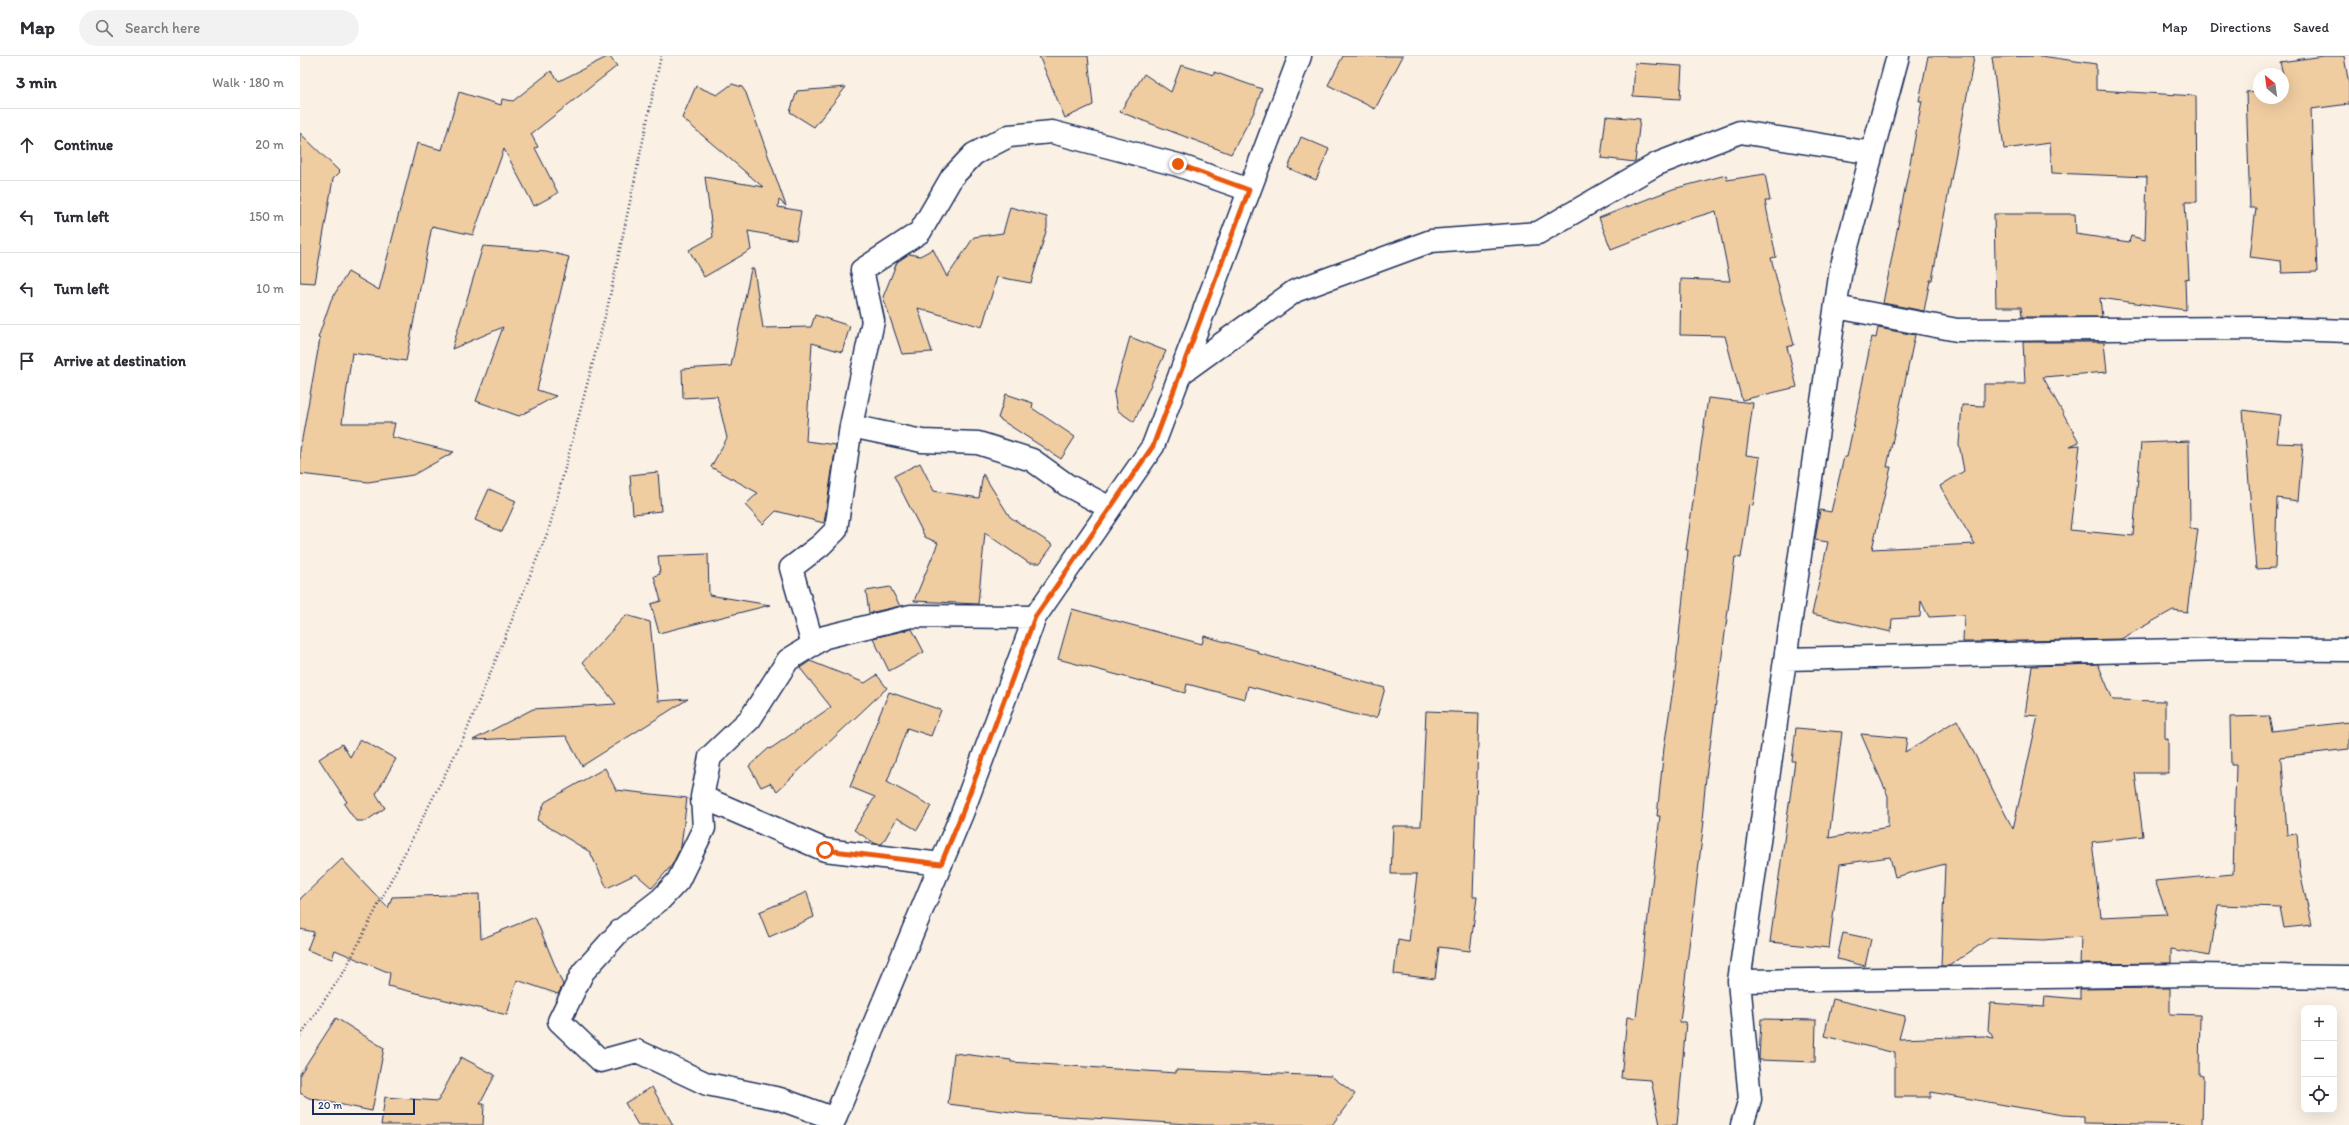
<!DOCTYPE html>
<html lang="en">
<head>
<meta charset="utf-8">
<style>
	:root { --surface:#fff; --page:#f2f2f3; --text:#2b2b33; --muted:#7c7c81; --line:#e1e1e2 }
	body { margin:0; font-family:Itim,sans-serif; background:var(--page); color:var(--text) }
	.controls { position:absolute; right:12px; bottom:12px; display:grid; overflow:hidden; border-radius:8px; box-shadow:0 4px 16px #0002 }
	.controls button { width:36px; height:36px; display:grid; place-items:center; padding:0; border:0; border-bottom:1px solid var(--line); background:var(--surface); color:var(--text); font:20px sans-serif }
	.compass { position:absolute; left:1953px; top:12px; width:36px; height:36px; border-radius:50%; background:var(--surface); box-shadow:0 4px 16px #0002; rotate:331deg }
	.scale { position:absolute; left:12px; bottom:10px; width:103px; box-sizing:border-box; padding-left:4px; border:2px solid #1b2f5e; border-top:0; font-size:11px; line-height:14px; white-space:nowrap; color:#1b2f5e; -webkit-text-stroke:3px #fff; paint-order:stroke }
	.stop { position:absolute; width:12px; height:12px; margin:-9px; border:3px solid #ea580c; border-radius:50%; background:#fff }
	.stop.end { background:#ea580c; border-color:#fff; box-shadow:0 1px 4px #0008 }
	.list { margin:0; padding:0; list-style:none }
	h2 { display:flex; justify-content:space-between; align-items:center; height:52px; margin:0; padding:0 16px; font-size:17px }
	h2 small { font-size:13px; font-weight:400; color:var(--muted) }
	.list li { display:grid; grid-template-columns:26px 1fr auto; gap:12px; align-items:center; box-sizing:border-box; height:72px; padding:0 16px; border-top:1px solid var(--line) }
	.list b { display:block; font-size:15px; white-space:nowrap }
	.list em { font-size:13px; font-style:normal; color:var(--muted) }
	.icon { flex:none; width:22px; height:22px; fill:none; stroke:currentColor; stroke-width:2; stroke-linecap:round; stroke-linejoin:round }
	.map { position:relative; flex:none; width:2049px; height:1069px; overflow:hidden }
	header { display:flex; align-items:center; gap:24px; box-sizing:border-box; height:56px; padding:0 20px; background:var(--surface); border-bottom:1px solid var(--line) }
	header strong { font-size:19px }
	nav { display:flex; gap:22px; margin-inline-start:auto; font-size:14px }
	.search { width:280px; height:36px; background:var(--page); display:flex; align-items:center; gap:10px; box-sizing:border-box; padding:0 14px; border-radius:22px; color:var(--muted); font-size:15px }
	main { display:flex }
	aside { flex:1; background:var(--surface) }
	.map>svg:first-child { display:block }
	.building { fill:#f0cca1; stroke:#1b2f5e }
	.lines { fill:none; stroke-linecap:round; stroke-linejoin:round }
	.street-casing { stroke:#1b2f5e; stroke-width:25 }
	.path { stroke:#1b2f5e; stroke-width:2.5; stroke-dasharray:1 3; stroke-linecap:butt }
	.street { stroke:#fff; stroke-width:22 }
	.route { stroke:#ea580c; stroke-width:5 }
</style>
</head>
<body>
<header>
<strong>Map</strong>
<div class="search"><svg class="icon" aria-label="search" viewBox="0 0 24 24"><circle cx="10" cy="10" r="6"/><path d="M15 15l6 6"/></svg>Search here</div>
<nav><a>Map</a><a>Directions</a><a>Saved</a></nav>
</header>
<main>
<aside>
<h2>3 min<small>Walk · 180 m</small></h2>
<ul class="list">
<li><svg class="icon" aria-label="ahead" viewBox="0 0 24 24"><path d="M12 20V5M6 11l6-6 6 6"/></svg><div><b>Continue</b></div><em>20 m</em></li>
<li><svg class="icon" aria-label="left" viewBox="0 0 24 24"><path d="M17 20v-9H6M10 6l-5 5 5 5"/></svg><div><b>Turn left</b></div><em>150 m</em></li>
<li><svg class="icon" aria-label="left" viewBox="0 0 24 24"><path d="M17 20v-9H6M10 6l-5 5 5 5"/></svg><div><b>Turn left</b></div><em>10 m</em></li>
<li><svg class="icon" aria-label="arrive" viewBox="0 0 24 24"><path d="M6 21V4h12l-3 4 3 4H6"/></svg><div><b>Arrive at destination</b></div></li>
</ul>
</aside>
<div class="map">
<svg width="2049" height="1069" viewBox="0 0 2049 1069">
	<rect width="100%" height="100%" fill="#faf0e3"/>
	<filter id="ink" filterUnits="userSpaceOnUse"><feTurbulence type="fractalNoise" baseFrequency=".025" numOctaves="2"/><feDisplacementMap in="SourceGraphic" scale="8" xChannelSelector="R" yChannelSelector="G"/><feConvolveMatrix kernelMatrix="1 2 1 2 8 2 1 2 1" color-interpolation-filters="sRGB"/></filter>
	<g filter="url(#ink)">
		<path class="building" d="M309,0l8,10 -86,68 7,13 -3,1 23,45 -24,13 -30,-57 -31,86 -41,-9 -26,135 -54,-8 -10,70h53l-3,14 62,15 -41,23 -45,7 -68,-8v-24l20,-111 -2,-1 13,-38 17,-28 31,18 38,-147 25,7 17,-58 42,13 1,-6 11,2 38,-30 8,10z
			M739,0h49l5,49 -28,13z
			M1043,0h60l-28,53 -47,-24z
			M1628,0h46v2l-42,222h-2l-6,31 -41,-8 39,-202h-3z
			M1741,0l55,8v26l100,6 1,106h-12l4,76 -4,1 1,31 -86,-12 2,19h-80l-1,-10h-25l-2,-93h81l1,20 53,8 2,-6 14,4 2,-63 -95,-4 -2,-30 -46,6 -12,-92z
			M2024,0h20l5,29v19l-38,5 6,163 -35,1 -1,-12 -31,-4 6,-49h-6l-4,-116 13,-1v7h24v-24l-3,-12z
			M1335,7l47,3 -2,33 -47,-3z
			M881,9l33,10v-3l48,17 -8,23 -23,42 -111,-42 24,-38 27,18z
			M432,28l10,3 4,6 40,113 -7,-6 -1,7 23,4 -5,29 -48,-9 3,19 -47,27 -15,-27 24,-13 -8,-60 58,10 -81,-69 14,-32 21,9z
			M546,31l-32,40 -24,-15 7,-21z
			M1306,60l34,3 -5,43 -34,-4z
			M0,77l40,39 -7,7 -18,104 -15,-1z
			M1001,81l28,12 -13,31 -28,-12z
			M1465,118l5,27h-5l11,56 -5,1 23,87 -7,2 10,40 -55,13 -17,-64 -45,-1 1,-56 49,2 -14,-70 -33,10 -72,28 -12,-31 74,-29 53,-14 1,5z
			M710,151l37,10v11l-16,55 -34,-6 -15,50 -64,-19 14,44 -30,2 -19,-57 14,-35 12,-8 11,2 13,-7 14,28 27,-40 29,-4z
			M183,190l62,5 24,6 -32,133 19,6 -37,20 -43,-15 27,-74 -51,22z
			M451,213h3l9,59 48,-1 4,-12 35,11 -8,26 -30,-9 -6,98 30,4 -12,78 -48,-12 -13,13 -18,-19 13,-12 -47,-26 16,-29 -10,-42 -34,2 -1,-29 49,-3z
			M1578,272l37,7 -28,132h4l-19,82 103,-5 -35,-58 24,-15 -5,-27 3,-39 22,1v-22h41l-2,-42h81l3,30 -64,5 36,65 -9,4 10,-1 -10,85 63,6 8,-93 48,-2 1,87 8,1 -11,83 -14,-2 -52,29 -148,3h-10l1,-27 -35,2 -8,-16 -1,16 -28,2 -1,13 -79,-18 16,-72 -13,-2 5,-30 11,2 13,-55h3l25,-120 4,1z
			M830,281l36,14 -32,71 -17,-12 -3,-16z
			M706,338l27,9 -1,5 43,29 -14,22 -63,-41z
			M1408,342l45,5 -7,52 14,2 -7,49 -4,-1 -8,53 -6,-1 -29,220 -4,44h2l-24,201h6l-9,103h-17l-9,-45 -30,-2 6,-61 9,1 24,-202h-3l7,-68 10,-66 14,-132h-2z
			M1943,354l38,5 -4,28 26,1 -5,57 -21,-3 -2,70 -19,1z
			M620,407l14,28 45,7 4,-24 27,43 43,28 -13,18h-11l-44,-30 -7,71 -64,-3 24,-58 -13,-6 -31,-61z
			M358,416l3,39 -28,3 -3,-39z
			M189,433l27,12 -14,31 -27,-12z
			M408,498l1,41 61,10 -111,28 -8,-29 10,-3 -7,-25 6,-2 -2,-18z
			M590,531l10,19 -31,7 -3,-22z
			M772,553l130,35 2,-8 54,15 -1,2 128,35 -8,29h-12l-117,-31 -3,13 -58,-15 -2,9 -127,-34z
			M326,559l24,7 8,79 30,-2 -106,67 -16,-30 -93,4 60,-31 83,-5 -33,-42z
			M612,573l12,23 -35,19 -16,-33z
			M510,605l55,22 12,-8 10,13 -110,103 -7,-8 -9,4 -12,-21 20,-18 1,1 61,-42 -31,-39z
			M1798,608l15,36 52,1v37l3,1v34h-33l8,63 -51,6 9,75 66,-3 -12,-33 78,-7 3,-109h-5l-1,-48 39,-1 3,15 77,-9v27l-69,8 2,5 5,73 10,-1 3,38 12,53 -28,3 -4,-21 -62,-2 -8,51 -39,-7v14l-91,1 1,-27 -38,3 -53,-2 -41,28h-8l4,-102 -50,13 -5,-20 -50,7 -11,84 -59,-6 25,-181h-3l4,-33 46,4 -13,106 59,-11v-31l-27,-62 46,4 -2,14 52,-32 56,109 25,-113 -13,-1 7,-49z
			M589,636l52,18 -10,26 -24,-8 -20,54 44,24 -14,24 -20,-12 -15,26h-6l-22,-14 21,-33 -25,-10z
			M1126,655l53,2 -6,184h4l-7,54 -31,-4 -4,32 -41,-5 4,-34 11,2 8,-68h-26l2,-48h28z
			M60,683l36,20 -20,35 9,14 -19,13h-10l-12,-17 3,-2 -28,-43 23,-15 8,13z
			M305,712l11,22 71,8 -6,49 -9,18 -20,23 -16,-14 -29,14 -17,-36 -53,-32 8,-18z
			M42,803l46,49 4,-11 87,-3 2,45 54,-22 28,68 -5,9 -41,-14 -10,35 -119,-29 2,-13 -55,-23 -3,9 -25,-9 7,-18 -14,-3v-30z
			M507,836l7,25 -45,20 -10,-25z
			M1543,877l28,6 -6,27 -28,-7z
			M1870,932v26l30,1 -1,60 4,1 -1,49 -118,-2v-7l-22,-1 -131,-23v5h-36v-44l-71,-17 9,-37 72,17 -6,23 85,-3 10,2 -6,-8 2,-27 54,4 1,-11 35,3v-10z
			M36,962l48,30 -12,63 -63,-13 -9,-5v-19z
			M1461,963l55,1 -1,42 -56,-2z
			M654,997l57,7v2l165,11v-3l155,6 24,18 -23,31h-128l-178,-11 -78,-10z
			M161,1001l34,18 -15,29h4l-1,21h-102l4,-28 53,4z
			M352,1031l21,38h-35l-13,-22z"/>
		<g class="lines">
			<g class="street-casing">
				<path id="street" d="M1536,251l121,23 300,-2 92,3
					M880,318l115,-83 136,-50 107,-8 119,-69 83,-32 132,21
					M551,370l22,-105 -11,-51 58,-38 32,-55 22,-23 35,-18 43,-4 126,33 71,25
					M513,589l-22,-77 30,-23 15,-15 15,-104 71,15 56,2 54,17 35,25 43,23
					M1485,603l443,-10 121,1
					M402,741l2,31 -26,53 -17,18 -41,32 -37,41 -24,49 42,40 36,-10 70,33 73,15 55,20
					M641,808l-116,-14 -123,-53 8,-40 40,-38 38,-59 37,-23 86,-21 124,1
					M1439,925l453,-6 157,2
					M532,1069l131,-314 72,-194 118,-171 147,-390
					M1442,1069l8,-26 -11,-118 102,-712 57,-213"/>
			</g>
			<path class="path" d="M0,980l45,-66 120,-235 84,-206 59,-224 53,-249"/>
			<use href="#street" class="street"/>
		</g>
	</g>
	<g class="lines" filter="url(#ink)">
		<path class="route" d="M525,794l116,14 22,-53 72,-194 118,-171 96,-256 -71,-26"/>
	</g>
</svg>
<div class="controls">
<button>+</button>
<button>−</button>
<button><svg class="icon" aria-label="locate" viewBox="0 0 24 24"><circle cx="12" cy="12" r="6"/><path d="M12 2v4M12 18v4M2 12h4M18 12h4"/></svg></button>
</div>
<svg class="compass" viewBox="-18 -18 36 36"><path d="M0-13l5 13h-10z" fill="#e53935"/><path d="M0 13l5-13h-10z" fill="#7c7c81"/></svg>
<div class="scale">20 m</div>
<div class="stop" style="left:525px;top:794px"></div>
<div class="stop end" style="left:878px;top:108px"></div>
</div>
</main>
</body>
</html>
